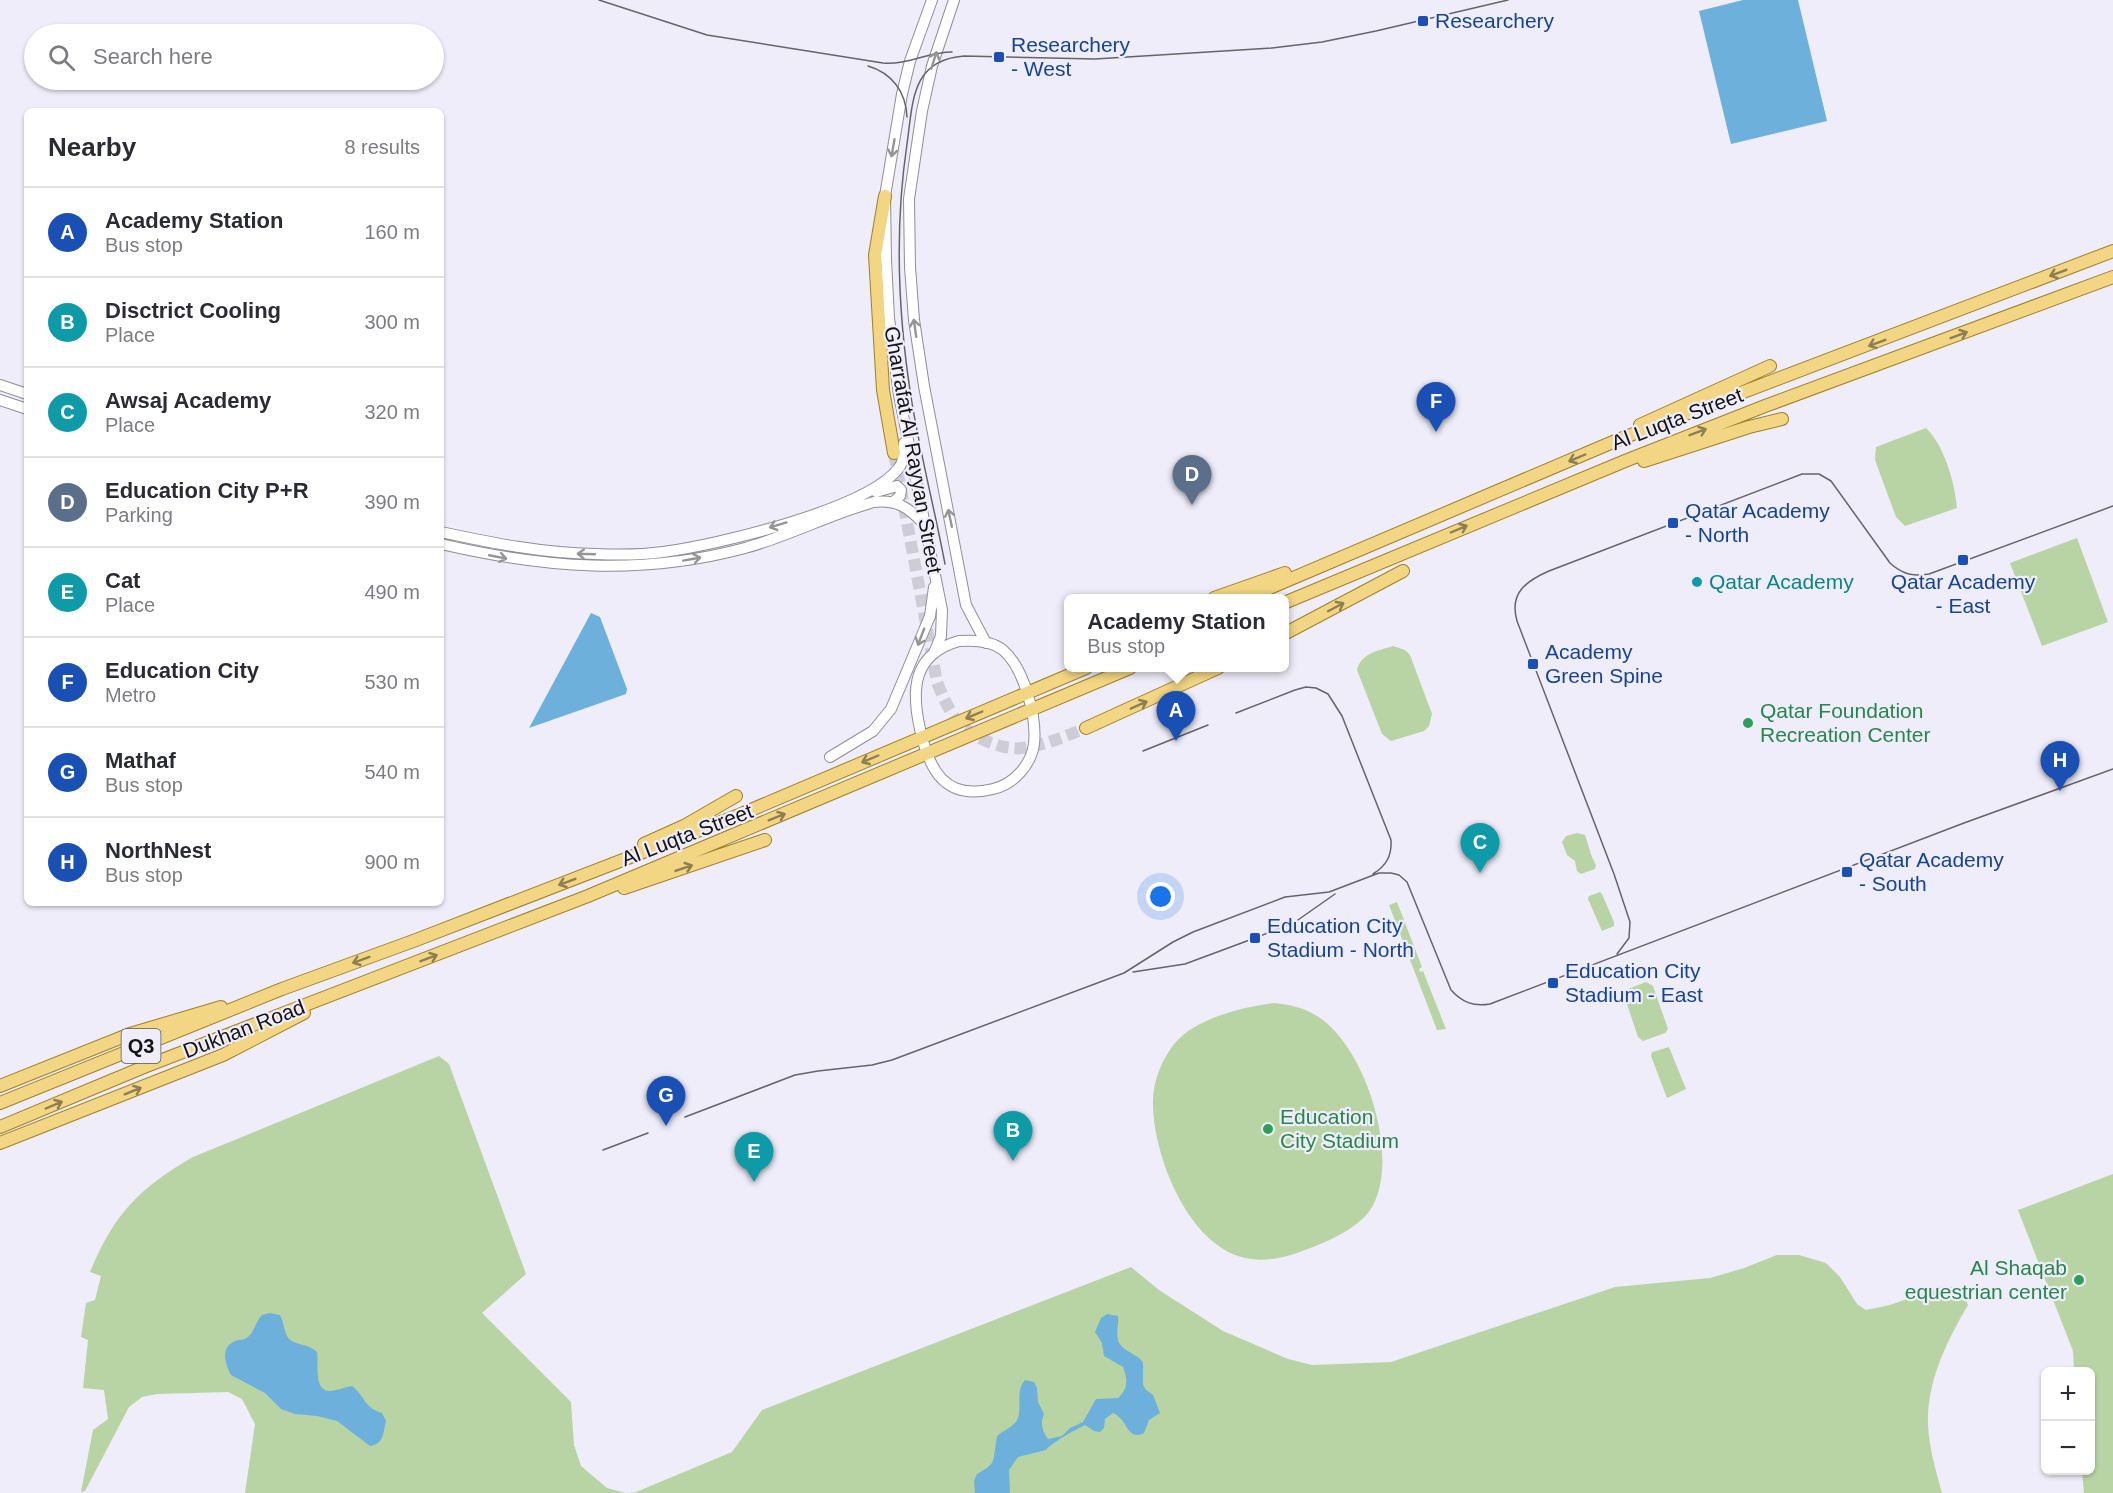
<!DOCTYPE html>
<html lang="en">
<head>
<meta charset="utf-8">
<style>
	:root { --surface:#fff; --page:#f7f7f7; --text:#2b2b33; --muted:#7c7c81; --line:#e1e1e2; --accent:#0f766e }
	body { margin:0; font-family:Arial,sans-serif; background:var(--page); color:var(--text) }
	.controls { position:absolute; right:18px; bottom:18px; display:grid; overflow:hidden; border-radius:9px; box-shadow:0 2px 4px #0004 }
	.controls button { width:54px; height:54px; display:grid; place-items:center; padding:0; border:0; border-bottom:2px solid var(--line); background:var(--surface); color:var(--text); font:30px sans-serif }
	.you { position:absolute; left:1161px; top:897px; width:21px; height:21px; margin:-15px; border:4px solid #fff; border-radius:50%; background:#1a73e8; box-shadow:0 0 0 9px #1a73e833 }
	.badge { display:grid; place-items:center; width:39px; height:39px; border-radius:50%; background:var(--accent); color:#fff; font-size:20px; font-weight:700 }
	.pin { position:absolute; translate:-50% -50px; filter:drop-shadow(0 2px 3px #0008) }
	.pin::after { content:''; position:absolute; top:32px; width:21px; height:18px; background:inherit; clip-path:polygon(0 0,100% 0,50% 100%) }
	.popup { position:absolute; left:1064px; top:594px; width:225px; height:78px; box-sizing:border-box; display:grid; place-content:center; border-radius:9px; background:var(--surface); filter:drop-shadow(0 2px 4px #0005); font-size:20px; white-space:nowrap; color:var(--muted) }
	.popup b { font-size:22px; color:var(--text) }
	.popup::after { content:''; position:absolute; left:50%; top:100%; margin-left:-12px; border:12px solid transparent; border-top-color:var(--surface) }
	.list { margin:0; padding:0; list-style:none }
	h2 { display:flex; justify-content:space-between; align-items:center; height:78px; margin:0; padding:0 24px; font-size:26px }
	h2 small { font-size:20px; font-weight:400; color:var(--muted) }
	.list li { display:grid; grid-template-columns:39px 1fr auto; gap:18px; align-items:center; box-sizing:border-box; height:90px; padding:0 24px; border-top:2px solid var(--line) }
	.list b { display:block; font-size:22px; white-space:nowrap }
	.list p { margin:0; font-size:20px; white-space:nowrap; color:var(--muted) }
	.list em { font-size:20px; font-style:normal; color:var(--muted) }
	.icon { flex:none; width:33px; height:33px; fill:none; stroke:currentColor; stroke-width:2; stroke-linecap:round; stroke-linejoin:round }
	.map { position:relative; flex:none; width:2113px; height:1493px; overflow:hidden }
	.search { position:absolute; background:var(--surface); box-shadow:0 2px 4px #0004; left:24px; top:24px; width:420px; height:66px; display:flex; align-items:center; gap:15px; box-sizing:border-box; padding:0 21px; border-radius:33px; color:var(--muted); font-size:22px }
	.panel { position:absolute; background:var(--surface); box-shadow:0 2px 4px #0004; left:24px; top:108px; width:420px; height:798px; border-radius:9px }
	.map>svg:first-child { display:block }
	.green { fill:#b8d4a5 }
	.water { fill:#6db0dc }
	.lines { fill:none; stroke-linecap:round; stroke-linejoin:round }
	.primary-tunnel { stroke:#cdccd7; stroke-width:12; stroke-dasharray:12 6; stroke-linecap:butt }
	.secondary-casing { stroke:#8f8e99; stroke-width:12 }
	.primary-casing { stroke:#9f8029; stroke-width:14 }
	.secondary { stroke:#fff; stroke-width:10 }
	.primary { stroke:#f2d684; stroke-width:12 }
	.tram { stroke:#65646b; stroke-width:1.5 }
	.oneway { stroke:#959597 }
	.oneway2 { stroke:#8e7f53 }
	.transit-dot { fill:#1a4fb4; stroke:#eeedf9; stroke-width:2 }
	.culture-dot { fill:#0f9aa8; stroke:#eeedf9; stroke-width:2 }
	.leisure-dot { fill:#2e9e5b; stroke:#eeedf9; stroke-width:2 }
	.labels { text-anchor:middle; stroke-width:4.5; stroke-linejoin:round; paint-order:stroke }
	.shield { fill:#eeedf9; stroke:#55555c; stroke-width:1.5 }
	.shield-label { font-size:20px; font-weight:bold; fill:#141418 }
	.transit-label { font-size:21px; fill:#164399; stroke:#eeedf9; text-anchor:start }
	.street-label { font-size:21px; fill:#141418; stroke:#eeedf9 }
	.culture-label { font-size:21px; fill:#0d838f; stroke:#eeedf9; text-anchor:start }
	.leisure-label { font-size:21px; fill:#27864d; stroke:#eeedf9; text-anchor:start }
</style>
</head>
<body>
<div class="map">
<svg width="2113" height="1493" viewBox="0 0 2113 1493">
	<rect width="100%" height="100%" fill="#eeedf9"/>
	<path class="green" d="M1926,428c18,17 29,55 31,80l-52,18 -9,-9 -21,-57 1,-13z
		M2077,538l31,84 -66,24 -32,-83z
		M1393,646l12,4 5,5 22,59 -3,12 -5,5 -33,10 -9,-7 -25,-64c4,-17 21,-19 36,-24z
		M1577,833l8,2c4,11 5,20 11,30l-1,4 -14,5 -4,-3 -2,-10 -8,-6 -5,-13 4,-6z
		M1600,892l2,2 12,28v4l-12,5 -14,-32 1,-3z
		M1397,902l25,65 -3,2 1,3 3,-1 23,58 -9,1 -48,-125z
		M1646,982l7,4 15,43 -3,4 -22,8 -5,-4 -14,-42 4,-6z
		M1274,1003c16,2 29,4 43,13 48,29 84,141 55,191 -12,20 -39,32 -59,40 -20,8 -41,15 -62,12 -61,-7 -99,-104 -98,-158 0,-20 9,-42 22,-58 21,-25 68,-36 99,-40z
		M1669,1047l17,42 -19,9 -16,-42 1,-4z
		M439,1056l10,8 77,210 -44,39 89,89 3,43 7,21 26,22 19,5 10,-1 96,-40 30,-42 369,-143 28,23 64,41 65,28 24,6 79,-3 224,-75 95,-9 34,-10 33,-13h22l27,8 14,14 17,27 9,6 24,-5 51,-18h14l9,9 4,9c-20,34 -38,70 -40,110 -1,26 7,53 14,78h-1697l10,-69 -13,-25 -14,-7 -71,2 -15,3 -13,10 -44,84 -4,1 12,-62 15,-11 -4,-29 -21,-2 5,-48 -7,-3 5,-34 9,-3 6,-24 -11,-4c24,-58 49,-84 103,-115z
		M2113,1174v319h-29l-2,-22 8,-1v-98l-16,-1 -1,-20 -55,-141z"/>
	<path class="water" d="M1743,0h55l29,121 -96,23 -32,-133z
		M591,613l9,4 27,72 -1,5 -97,34z
		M269,1313l11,2c4,7 4,18 9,24 6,6 18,4 28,13 2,10 -4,38 12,39 7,0 16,-4 23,-5 14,11 11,21 30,27l4,8c-3,12 -2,23 -16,25l-33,-25 -20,-5 -22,-2 -14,-5 -16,-16 -34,-18c-6,-11 -11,-28 4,-34 5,-2 10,0 14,-5 6,-6 7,-15 13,-21z
		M1107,1314l11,2c1,8 -2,16 0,24 3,11 18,13 25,22v23l3,5 7,5 7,18 -11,7 -5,13c-17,9 -16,-14 -31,-20l-8,6 -1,9 -4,4 -6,-1 -9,-6c-10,5 -33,17 -39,25l-28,7 -9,13 1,23h-35l-1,-12 3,-7 10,-6 5,-5 2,-6 3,-21c5,-5 14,-8 19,-14 8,-13 -2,-29 9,-42l9,2 3,6 1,14 6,12c-4,10 -2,16 4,25l14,-3 8,-8 13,-6 13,-23 22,-1c10,-9 10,-19 5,-31l-19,-11 -2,-13 -7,-11 6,-14z"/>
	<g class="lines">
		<path class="primary-tunnel" d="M894,453l43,229c5,13 11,26 19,38 13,16 46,31 67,28 22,-3 43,-12 63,-20"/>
		<g class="secondary-casing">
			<path id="secondary" d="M932,0l-22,61 -8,33 -17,102 1,64 3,58 10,77 43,215 -1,26 -7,17
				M954,0l-22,66 -10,45 -13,88 1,68 4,53 10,66 42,219 20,38
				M0,385l27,9
				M0,400l27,9
				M876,492l21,-6 4,4 -1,6 -6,5
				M441,532c51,11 101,21 154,22 22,1 46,1 68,-2 53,-7 202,-42 235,-83 6,-7 6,-17 6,-26
				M441,544c103,24 200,32 304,4 44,-12 85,-34 129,-46 23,-3 35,6 50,22
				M959,641c14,-1 32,-1 44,9 21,18 34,67 31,94 -3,21 -20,40 -41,45 -48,12 -64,-19 -73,-60 -9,-40 -7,-75 39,-88z
				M830,757l43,-26 18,-22 39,-93 4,-29"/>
		</g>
		<g class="primary-casing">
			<path id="primary" d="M885,196l-10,59 8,135 11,63
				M1640,425l130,-59
				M1644,461l105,-34 33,-8
				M1214,598l71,-25
				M1246,598l374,-159 493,-188
				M1284,603l341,-142 140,-55 348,-129
				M1284,634l119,-63
				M1086,728l132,-60
				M644,844l40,-18 52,-30
				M624,888l141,-48
				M0,1086l130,-52 91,-27
				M0,1103l282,-114 134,-49 323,-125 347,-147
				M0,1127l144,-60 444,-171 542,-228
				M0,1143l223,-88 81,-42"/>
		</g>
		<use href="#secondary" class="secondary"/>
		<use href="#primary" class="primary"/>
		<path class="tram" d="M599,0l108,35 176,28c25,2 44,-11 69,-11
			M868,66c24,7 38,26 39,51
			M945,564c-10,-53 -24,-107 -33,-161 -14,-86 -18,-172 -5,-259 6,-42 4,-84 57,-88l131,3 177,-11 50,-6 54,-11 132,-31
			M1236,713l59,-23 11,-3 10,1 12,6 14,22 49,124c1,16 -5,26 -18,34
			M1143,751l65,-26
			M1617,954l12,-16 1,-16 -16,-48 -97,-253c-8,-28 9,-40 32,-50l253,-97h17l12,7 59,82c12,11 23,14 39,11l184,-68
			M1133,972l52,-8 70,-26 40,-16 40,-28
			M685,1117l110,-42 23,-4 54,-6 20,-5 232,-87 49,-31 20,-10 92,-35 44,-5 50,-19h12l8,2 8,7 44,108c11,12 22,17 39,14l474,-181 149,-54
			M603,1150l45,-17"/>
	</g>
	<defs><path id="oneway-shaft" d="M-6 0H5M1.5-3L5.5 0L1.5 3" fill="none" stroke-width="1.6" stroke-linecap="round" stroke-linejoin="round" transform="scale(1.5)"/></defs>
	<g class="oneway">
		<use href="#oneway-shaft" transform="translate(934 60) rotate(-72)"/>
		<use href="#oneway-shaft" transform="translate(893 148) rotate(100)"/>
		<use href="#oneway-shaft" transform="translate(915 328) rotate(-98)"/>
		<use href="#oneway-shaft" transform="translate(950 518) rotate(-102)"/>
		<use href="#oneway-shaft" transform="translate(778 525) rotate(163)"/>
		<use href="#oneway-shaft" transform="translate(586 554) rotate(-178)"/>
		<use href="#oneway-shaft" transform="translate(498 557) rotate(11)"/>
		<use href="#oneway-shaft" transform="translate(692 559) rotate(-10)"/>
		<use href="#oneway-shaft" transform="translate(921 637) rotate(111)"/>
	</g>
	<g class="oneway2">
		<use href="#oneway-shaft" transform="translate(2058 273) rotate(159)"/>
		<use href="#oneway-shaft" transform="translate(1959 335) rotate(-21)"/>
		<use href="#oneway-shaft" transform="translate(1877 343) rotate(159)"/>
		<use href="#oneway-shaft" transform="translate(1698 432) rotate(-21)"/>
		<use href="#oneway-shaft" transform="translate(1577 458) rotate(157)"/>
		<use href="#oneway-shaft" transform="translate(1459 529) rotate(-23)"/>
		<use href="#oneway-shaft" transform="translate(1336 607) rotate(-28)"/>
		<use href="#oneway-shaft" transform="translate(1139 705) rotate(-24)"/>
		<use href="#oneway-shaft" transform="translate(974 715) rotate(157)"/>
		<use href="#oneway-shaft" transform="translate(870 759) rotate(157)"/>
		<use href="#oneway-shaft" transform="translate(777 817) rotate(-22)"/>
		<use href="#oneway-shaft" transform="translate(684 868) rotate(-19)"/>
		<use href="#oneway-shaft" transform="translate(567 882) rotate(159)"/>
		<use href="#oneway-shaft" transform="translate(429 958) rotate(-21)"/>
		<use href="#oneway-shaft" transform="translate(361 960) rotate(160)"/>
		<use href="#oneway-shaft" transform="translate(133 1091) rotate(-22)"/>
		<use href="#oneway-shaft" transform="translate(54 1105) rotate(-23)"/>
	</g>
	<g class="transit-dot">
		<rect x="1417" y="15" width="12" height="12" rx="3"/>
		<rect x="993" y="51" width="12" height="12" rx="3"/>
		<rect x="1667" y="517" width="12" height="12" rx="3"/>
		<rect x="1957" y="554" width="12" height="12" rx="3"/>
		<rect x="1527" y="658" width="12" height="12" rx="3"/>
		<rect x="1841" y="866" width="12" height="12" rx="3"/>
		<rect x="1249" y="932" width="12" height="12" rx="3"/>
		<rect x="1547" y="977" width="12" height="12" rx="3"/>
	</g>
	<circle class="culture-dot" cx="1697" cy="582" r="6"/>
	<g class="leisure-dot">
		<circle cx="1748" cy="723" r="6"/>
		<circle cx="1268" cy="1129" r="6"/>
		<circle cx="2079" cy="1280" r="6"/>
	</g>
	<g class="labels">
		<rect class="shield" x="121.5" y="1029" width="39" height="34" rx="4.5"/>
		<g class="shield-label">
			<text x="141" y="1053">Q3</text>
		</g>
		<g class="transit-label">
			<text x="1435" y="28">Researchery</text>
			<text x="1011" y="52">Researchery<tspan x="1011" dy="24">- West</tspan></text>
			<text x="1685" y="518">Qatar Academy<tspan x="1685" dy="24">- North</tspan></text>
			<text x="1963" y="589" text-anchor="middle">Qatar Academy<tspan x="1963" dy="24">- East</tspan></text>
			<text x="1545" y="659">Academy<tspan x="1545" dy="24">Green Spine</tspan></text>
			<text x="1859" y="867">Qatar Academy<tspan x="1859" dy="24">- South</tspan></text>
			<text x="1267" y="933">Education City<tspan x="1267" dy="24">Stadium - North</tspan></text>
			<text x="1565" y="978">Education City<tspan x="1565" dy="24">Stadium - East</tspan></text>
		</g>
		<g class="street-label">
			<text transform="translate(1677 419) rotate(-21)" y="7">Al Luqta Street</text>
			<text transform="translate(913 450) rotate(80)" y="7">Gharrafat Al Rayyan Street</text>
			<text transform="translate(687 835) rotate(-21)" y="7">Al Luqta Street</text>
			<text transform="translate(244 1029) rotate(-21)" y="7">Dukhan Road</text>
		</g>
		<g class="culture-label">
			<text x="1709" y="589">Qatar Academy</text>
		</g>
		<g class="leisure-label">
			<text x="1760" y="718">Qatar Foundation<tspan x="1760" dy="24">Recreation Center</tspan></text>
			<text x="1280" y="1124">Education<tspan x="1280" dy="24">City Stadium</tspan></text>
			<text x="2067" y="1275" text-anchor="end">Al Shaqab<tspan x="2067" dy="24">equestrian center</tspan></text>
		</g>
	</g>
</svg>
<div class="controls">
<button>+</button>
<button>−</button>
</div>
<div class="you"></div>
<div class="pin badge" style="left:1176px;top:741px;background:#1a4fb4">A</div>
<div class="popup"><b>Academy Station</b>Bus stop</div>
<div class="pin badge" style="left:1013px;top:1161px;background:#0f9aa8">B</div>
<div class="pin badge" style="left:1480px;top:873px;background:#0f9aa8">C</div>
<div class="pin badge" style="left:1192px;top:505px;background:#5c6f8a">D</div>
<div class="pin badge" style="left:754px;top:1182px;background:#0f9aa8">E</div>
<div class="pin badge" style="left:1436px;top:432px;background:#1a4fb4">F</div>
<div class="pin badge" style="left:666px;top:1126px;background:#1a4fb4">G</div>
<div class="pin badge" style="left:2060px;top:791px;background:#1a4fb4">H</div>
<div class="search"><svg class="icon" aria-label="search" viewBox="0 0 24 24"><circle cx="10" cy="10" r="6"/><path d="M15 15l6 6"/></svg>Search here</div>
<section class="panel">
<h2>Nearby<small>8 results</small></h2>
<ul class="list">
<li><span class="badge" style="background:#1a4fb4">A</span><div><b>Academy Station</b><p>Bus stop</p></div><em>160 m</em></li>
<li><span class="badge" style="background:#0f9aa8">B</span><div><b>Disctrict Cooling</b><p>Place</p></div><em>300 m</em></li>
<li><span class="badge" style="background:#0f9aa8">C</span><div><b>Awsaj Academy</b><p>Place</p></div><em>320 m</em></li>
<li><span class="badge" style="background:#5c6f8a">D</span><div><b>Education City P+R</b><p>Parking</p></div><em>390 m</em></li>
<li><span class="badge" style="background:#0f9aa8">E</span><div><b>Cat</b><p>Place</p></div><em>490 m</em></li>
<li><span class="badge" style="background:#1a4fb4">F</span><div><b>Education City</b><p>Metro</p></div><em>530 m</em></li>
<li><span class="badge" style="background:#1a4fb4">G</span><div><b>Mathaf</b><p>Bus stop</p></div><em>540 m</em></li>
<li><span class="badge" style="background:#1a4fb4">H</span><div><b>NorthNest</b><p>Bus stop</p></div><em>900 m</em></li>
</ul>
</section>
</div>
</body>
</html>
